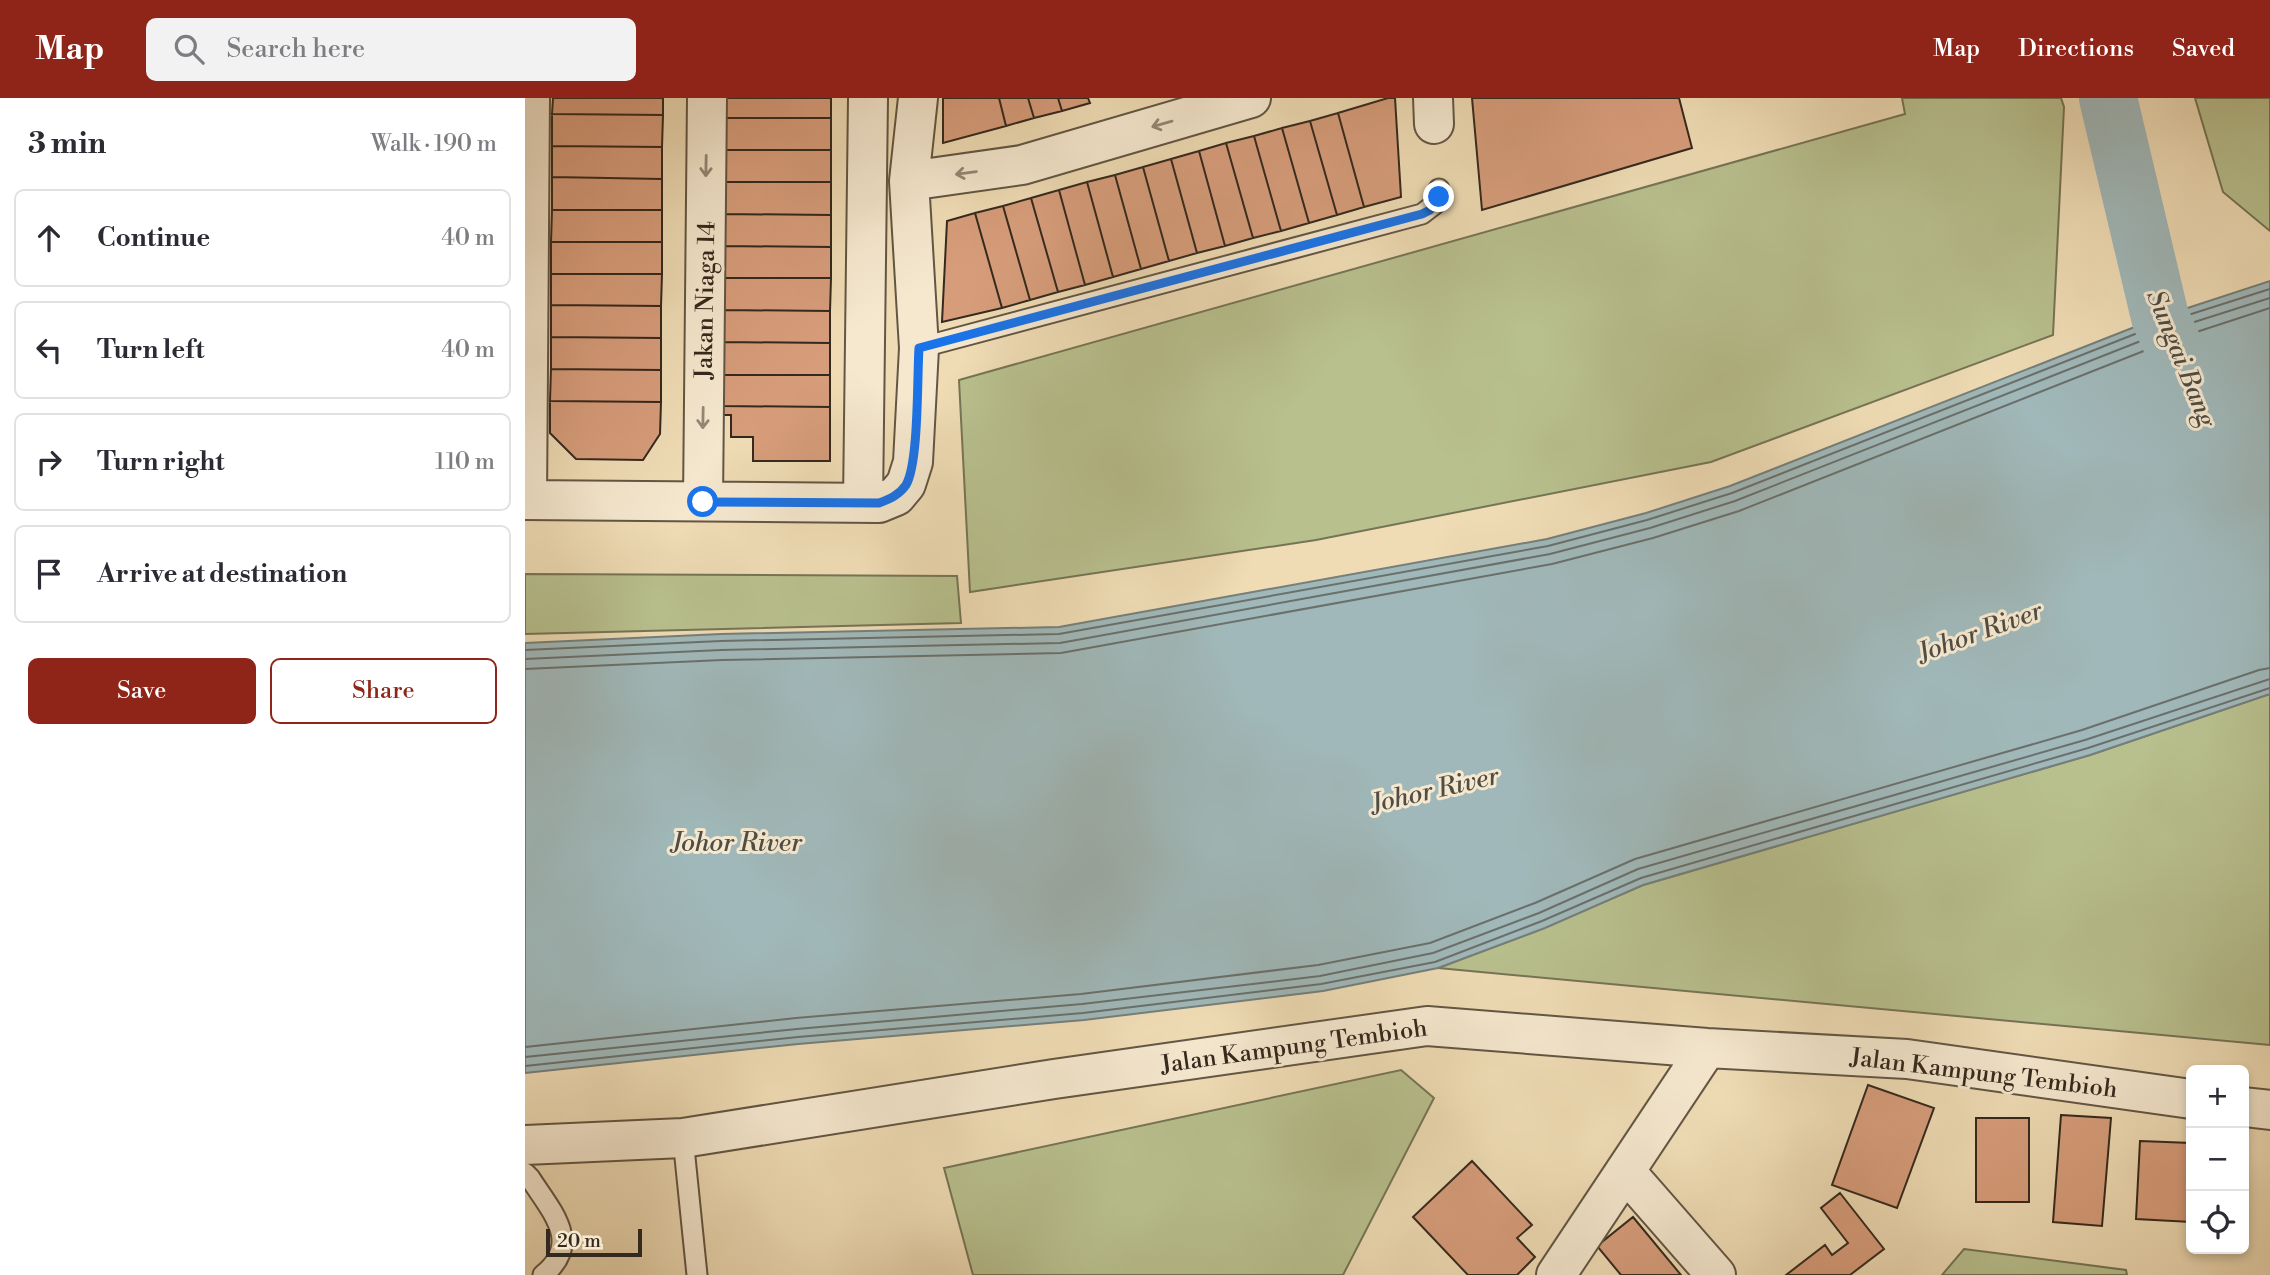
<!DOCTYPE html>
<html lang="en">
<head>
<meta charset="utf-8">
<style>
	:root { --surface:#fff; --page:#f2f2f3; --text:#2b2b33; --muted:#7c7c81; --line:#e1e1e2; --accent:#8f2418 }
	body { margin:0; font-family:"Libre Bodoni",serif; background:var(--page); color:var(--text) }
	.controls { position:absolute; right:21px; bottom:21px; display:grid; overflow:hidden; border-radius:10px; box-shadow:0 4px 10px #0003 }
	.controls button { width:63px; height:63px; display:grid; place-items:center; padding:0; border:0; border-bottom:2px solid var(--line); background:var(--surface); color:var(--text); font:35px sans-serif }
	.scale { position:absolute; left:21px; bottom:18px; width:96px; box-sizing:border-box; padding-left:7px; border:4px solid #34291e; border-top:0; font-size:19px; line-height:24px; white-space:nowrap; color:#34291e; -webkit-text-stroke:5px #f5e8cf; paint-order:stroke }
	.stop { position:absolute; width:21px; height:21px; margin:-16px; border:5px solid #1a73e8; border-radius:50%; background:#fff }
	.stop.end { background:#1a73e8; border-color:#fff; box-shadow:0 2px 7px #0008 }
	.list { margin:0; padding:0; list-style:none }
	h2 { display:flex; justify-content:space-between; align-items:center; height:91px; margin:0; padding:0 28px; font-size:30px }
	h2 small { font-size:23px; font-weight:400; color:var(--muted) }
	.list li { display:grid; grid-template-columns:46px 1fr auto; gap:21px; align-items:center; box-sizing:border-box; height:98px; margin:0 14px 14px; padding:0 14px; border:2px solid var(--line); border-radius:10px }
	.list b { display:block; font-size:26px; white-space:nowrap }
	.list em { font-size:23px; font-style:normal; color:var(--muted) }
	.actions { display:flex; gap:14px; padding:21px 28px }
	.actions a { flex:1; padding:16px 0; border:2px solid var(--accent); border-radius:10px; text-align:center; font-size:24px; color:var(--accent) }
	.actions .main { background:var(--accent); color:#fff }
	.icon { flex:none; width:38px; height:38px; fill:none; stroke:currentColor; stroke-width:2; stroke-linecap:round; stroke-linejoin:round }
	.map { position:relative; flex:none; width:1745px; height:1177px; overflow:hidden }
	header { display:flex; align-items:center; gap:42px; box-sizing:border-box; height:98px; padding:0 35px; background:var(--accent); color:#fff }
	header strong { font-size:33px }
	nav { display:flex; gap:38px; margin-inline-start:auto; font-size:24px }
	.search { width:490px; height:63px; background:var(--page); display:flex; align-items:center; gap:18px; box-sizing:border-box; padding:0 24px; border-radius:10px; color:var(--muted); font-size:26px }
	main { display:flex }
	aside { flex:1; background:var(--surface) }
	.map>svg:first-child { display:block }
	.green { fill:#b8c08e; stroke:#767456; stroke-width:2 }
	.water { fill:#a0b8b9; stroke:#757f7b; stroke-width:2 }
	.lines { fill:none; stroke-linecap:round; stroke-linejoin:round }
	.shore { stroke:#6a706c; stroke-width:2 }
	.river { stroke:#a0b8b9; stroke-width:58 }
	.building { fill:#d79d7b; stroke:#34291e; stroke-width:2 }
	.service-casing { stroke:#635644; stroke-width:23 }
	.minor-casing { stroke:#635644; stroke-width:42 }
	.service { stroke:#f5e8cf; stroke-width:19 }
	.minor { stroke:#f5e8cf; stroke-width:38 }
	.oneway { stroke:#948876 }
	.route { stroke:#1a73e8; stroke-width:9 }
	.labels { text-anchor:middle; stroke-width:6; stroke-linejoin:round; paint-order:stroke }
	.street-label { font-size:24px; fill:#34291e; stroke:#f5e8cf }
	.water-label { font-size:26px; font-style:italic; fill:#4f4d45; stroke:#f5e8cf }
</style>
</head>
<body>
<header>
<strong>Map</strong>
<div class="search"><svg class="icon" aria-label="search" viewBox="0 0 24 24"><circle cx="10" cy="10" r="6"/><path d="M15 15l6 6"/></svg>Search here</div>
<nav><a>Map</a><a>Directions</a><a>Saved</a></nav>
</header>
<main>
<aside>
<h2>3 min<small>Walk · 190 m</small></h2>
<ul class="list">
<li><svg class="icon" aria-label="ahead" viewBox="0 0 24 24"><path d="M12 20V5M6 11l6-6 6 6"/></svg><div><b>Continue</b></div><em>40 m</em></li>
<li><svg class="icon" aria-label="left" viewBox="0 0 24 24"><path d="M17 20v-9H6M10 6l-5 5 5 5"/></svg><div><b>Turn left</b></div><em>40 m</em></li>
<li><svg class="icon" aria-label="right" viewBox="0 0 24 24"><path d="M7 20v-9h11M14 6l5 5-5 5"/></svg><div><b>Turn right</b></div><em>110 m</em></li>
<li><svg class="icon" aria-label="arrive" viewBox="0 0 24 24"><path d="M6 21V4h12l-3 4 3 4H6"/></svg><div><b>Arrive at destination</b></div></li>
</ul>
<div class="actions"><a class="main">Save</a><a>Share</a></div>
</aside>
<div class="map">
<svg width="1745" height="1177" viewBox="0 0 1745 1177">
	<rect width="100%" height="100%" fill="#efdcb5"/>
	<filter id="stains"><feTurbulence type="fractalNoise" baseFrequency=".00286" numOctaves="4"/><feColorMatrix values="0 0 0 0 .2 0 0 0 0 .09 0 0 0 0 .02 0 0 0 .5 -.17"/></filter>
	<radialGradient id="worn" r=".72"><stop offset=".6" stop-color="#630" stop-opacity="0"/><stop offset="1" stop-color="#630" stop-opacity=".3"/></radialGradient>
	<path class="green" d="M1377,0h159l3,9 -11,228 -342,127 -395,78 -346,52 -11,-212 946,-266z
		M1670,0h75v133l-47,-39z
		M0,476l432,2 4,47 -436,11z
		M1745,596v351l-832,-77 93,-35 112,-48 447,-130z
		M876,972l33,28 -91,177h-370l-29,-107z
		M1439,1151l162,21 1,5h-185z"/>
	<path class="water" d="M1745,183v413l-180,61 -447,130 -98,43 -107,40 -115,23 -239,29 -286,24 -273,29v-430l196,-9 338,-7 488,-88 99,-26 84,-27 430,-169z"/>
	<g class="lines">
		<path class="shore" d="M0,552l196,-9 338,-7 489,-88 99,-26 85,-27 431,-170 107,-34
			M0,561l196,-9 339,-7 490,-89 100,-26 85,-27 431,-170 104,-33
			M0,571l197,-9 339,-7 491,-89 101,-26 86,-27 430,-170 101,-33
			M0,949l271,-29 285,-24 237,-29 112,-22 105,-40 100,-44 447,-129 177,-60 11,-2
			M0,959l272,-28 285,-25 238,-28 113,-23 106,-40 99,-44 447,-129 185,-61
			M0,968l273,-29 285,-24 238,-29 114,-22 107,-41 99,-43 447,-130 182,-60"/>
		<path class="river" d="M1583,0l52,219 33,73"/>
	</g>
	<path class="building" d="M28,0h110v17l-111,-1z
		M199,0h107v20h-107z
		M418,0h56l7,28 -63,17z
		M474,0h29l6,20 -28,8z
		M503,0h30l4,13 -28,7z
		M533,0h30l2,5 -28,8z
		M863,0h7l6,99 -37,10 -26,-94z
		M947,0h207l13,50 -210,62z
		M813,15l26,94 -27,8 -27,-94z
		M27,16l111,1 -1,32 -110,-1z
		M199,20h107v32h-107z
		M785,23l27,94 -28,8 -27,-95z
		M757,30l27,95 -28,8 -27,-95z
		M729,38l27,95 -28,7 -27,-95z
		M701,45l27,95 -28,8 -26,-95z
		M27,48l110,1v32l-110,-2z
		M199,52h107v32h-108z
		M674,53l26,95 -28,7 -26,-94z
		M646,61l26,94 -28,8 -26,-94z
		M618,69l26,94 -28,8 -26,-94z
		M590,77l26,94 -28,8 -26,-95z
		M27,79l110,2v31h-110z
		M198,84h108v33l-108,-1z
		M562,84l26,95 -28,8 -26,-95z
		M534,92l26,95 -27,7 -27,-94z
		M506,100l27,94 -28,8 -27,-94z
		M478,108l27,94 -28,8 -27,-95z
		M27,112h110v32h-111z
		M450,115l27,95 -60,14 5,-101z
		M198,116l108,1v32l-108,-1z
		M26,144h111v32h-111z
		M198,148l108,1v31h-108z
		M26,176h111l-1,32 -110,-1z
		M198,180h108l-1,33 -107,-1z
		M26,207l110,1v32l-110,-1z
		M198,212l107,1v32l-107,-1z
		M26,239l110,1v32l-110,-1z
		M198,244l107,1v32h-107z
		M26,271l110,1v32l-111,-1z
		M198,277h107v32l-108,-1z
		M25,303l111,1 -1,32 -17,26 -67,-1 -26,-26z
		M197,308l108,1v54h-77v-24h-22v-22h-9z
		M1343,987l66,23 -37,100 -65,-23z
		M1536,1017l50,3 -9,108 -49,-4z
		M1451,1020h53v84h-53z
		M1615,1043l51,2v79l-55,-3z
		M947,1063l60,64 -15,13 18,19 -18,18h-49l-55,-58z
		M1315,1095l44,56 -34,26h-64l39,-30 7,10 16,-12 -27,-35z
		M1108,1119l48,58h-60l-24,-29z"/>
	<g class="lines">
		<g class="service-casing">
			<path id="service" d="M394,250l503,-134 13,-10 4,-15
				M158,1040l14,137
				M0,1075l5,5c21,33 53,65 13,97"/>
		</g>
		<g class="minor-casing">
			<path id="minor" d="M908,0l1,26
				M384,83l113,-16 229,-67
				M0,402l354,3 17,-7 10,-12 7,-22 6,-114 -10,-167 9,-83
				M2,402l3,-402
				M178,403l4,-403
				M338,405l5,-405
				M1719,1009l26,3
				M0,1047l158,-7 371,-59 373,-53 280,22 200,11 284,40
				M1100,1073l91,104
				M1031,1177l151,-227"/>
		</g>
		<use href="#service" class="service"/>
		<use href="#minor" class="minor"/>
	</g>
	<defs><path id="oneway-shaft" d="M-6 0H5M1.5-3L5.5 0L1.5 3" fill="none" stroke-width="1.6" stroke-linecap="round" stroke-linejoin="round" transform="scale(1.75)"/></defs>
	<g class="oneway">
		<use href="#oneway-shaft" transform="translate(637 26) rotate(164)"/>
		<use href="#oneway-shaft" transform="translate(181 68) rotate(91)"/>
		<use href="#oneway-shaft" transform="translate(441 75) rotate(172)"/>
		<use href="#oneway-shaft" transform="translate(178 320) rotate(91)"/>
	</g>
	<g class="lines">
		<path class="route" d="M178,404l176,1c11,-4 20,-8 27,-18 13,-22 11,-108 13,-137l503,-134 8,-4 9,-13"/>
	</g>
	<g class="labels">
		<g class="street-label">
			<text transform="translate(180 202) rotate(-89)" y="8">Jakan Niaga 14</text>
			<text transform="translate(769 948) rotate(-8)" y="8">Jalan Kampung Tembioh</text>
			<text transform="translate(1459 975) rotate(7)" y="8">Jalan Kampung Tembioh</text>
		</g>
		<g class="water-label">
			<text transform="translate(1657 260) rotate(68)" y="9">Sungai Bang</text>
			<text transform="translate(1455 533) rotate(-20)" y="9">Johor River</text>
			<text transform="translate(910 691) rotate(-13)" y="9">Johor River</text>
			<text x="212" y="753">Johor River</text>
		</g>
	</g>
	<rect width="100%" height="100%" filter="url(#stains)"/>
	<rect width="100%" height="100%" fill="url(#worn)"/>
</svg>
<div class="controls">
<button>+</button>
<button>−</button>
<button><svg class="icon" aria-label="locate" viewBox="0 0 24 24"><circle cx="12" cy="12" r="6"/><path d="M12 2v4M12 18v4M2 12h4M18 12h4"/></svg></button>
</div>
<div class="scale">20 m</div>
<div class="stop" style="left:178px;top:404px"></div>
<div class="stop end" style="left:914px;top:99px"></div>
</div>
</main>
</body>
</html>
